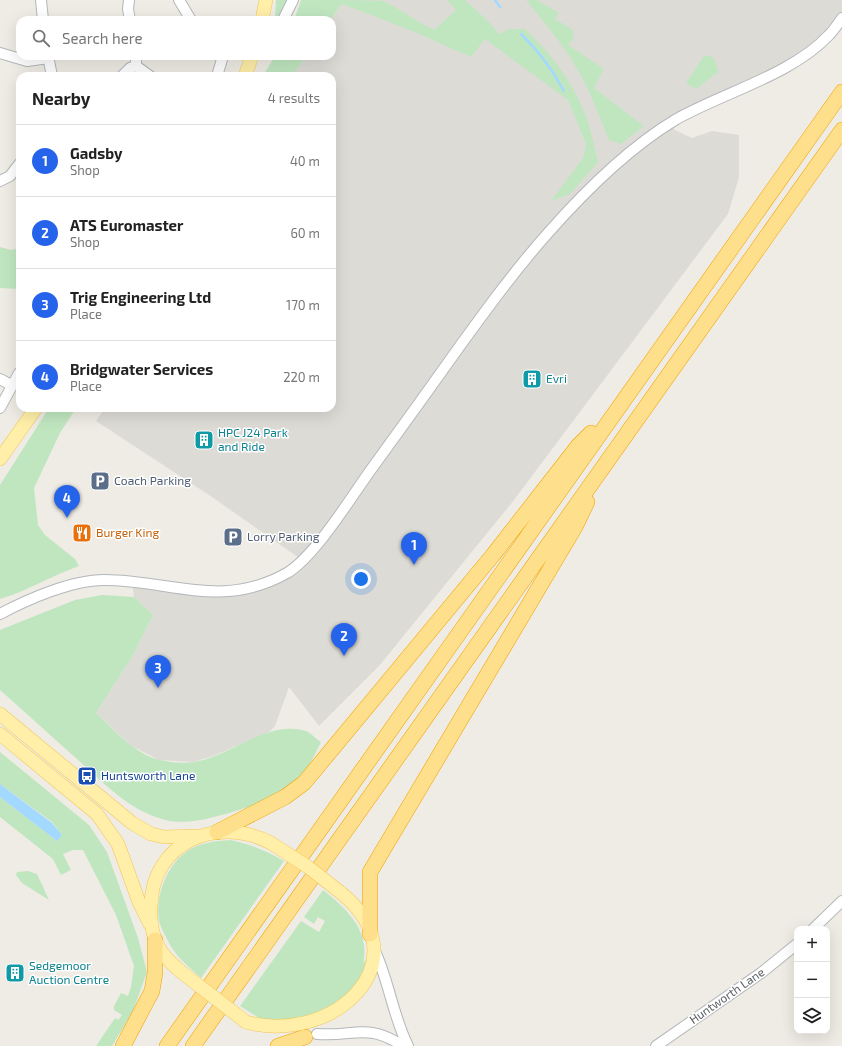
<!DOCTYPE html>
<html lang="en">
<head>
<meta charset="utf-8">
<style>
	:root { --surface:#fff; --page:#f6f6f6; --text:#222; --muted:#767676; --line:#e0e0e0; --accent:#2563eb }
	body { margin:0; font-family:"Exo 2",sans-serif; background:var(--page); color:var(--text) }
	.controls { position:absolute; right:12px; bottom:12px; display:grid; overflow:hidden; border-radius:8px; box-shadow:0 4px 16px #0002 }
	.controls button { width:36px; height:36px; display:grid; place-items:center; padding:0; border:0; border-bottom:1px solid var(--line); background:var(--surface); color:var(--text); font:20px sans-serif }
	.you { position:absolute; left:361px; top:579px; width:14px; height:14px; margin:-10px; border:3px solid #fff; border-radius:50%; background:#1a73e8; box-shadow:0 0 0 6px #1a73e833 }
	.badge { display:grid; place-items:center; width:26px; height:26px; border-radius:50%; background:var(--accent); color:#fff; font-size:13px; font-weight:700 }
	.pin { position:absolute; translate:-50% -33px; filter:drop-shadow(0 1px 2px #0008) }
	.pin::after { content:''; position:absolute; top:21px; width:14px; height:12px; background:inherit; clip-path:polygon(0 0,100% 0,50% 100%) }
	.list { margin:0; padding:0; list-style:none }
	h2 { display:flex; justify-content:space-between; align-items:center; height:52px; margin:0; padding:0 16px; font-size:17px }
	h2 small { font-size:13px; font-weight:400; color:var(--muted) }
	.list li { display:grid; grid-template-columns:26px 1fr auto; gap:12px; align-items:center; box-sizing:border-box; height:72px; padding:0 16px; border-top:1px solid var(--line) }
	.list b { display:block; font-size:15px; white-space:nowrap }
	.list p { margin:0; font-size:13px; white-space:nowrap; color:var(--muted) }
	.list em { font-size:13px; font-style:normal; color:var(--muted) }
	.icon { flex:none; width:22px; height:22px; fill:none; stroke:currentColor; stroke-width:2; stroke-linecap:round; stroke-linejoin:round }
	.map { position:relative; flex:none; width:842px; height:1046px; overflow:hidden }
	.search { position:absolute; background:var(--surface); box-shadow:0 4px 16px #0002; left:16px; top:16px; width:320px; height:44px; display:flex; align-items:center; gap:10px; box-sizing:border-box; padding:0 14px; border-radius:12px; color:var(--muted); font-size:15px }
	.panel { position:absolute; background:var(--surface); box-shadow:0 4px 16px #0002; left:16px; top:72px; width:320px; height:340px; border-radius:12px }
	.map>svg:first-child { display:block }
	.industrial { fill:#dddbd6 }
	.green { fill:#c0e6c0 }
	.water { fill:#a3d8ff }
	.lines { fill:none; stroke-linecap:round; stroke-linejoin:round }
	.stream { stroke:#a3d8ff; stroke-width:2.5 }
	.minor-casing { stroke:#b4b7bb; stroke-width:12 }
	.major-casing { stroke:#f3c559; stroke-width:14 }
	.highway-casing { stroke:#f2a200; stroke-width:16 }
	.minor { stroke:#fff; stroke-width:10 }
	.major { stroke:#ffefa8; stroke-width:13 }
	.highway { stroke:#fedf8b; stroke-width:15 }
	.major-bridge-casing { stroke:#f3c559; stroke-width:14; stroke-linecap:butt }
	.major-bridge { stroke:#ffefa8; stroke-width:13 }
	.labels { text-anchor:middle; stroke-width:3; stroke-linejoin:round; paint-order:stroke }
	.culture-label { font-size:12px; fill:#0d838f; stroke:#fff; text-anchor:start }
	.service-label { font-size:12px; fill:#4e5e75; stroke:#fff; text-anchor:start }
	.food-label { font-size:12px; fill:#c56008; stroke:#fff; text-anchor:start }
	.transit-label { font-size:12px; fill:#164399; stroke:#fff; text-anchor:start }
	.street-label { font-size:12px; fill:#5c6064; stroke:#fff }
</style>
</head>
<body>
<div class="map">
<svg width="842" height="1046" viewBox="0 0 842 1046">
	<rect width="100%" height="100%" fill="#eeece4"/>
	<path class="industrial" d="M341,0h501v18l-31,33 -141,73 5,6 17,8 20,-7 27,4v42l-11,37 -214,286 -135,166 -60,60 -30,-39 -14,39 -6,6 -56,24 -20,6 -34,-2 -29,-15 -34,-32 37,-58 20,-40 -19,-18 -2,-16 59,10 63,-4 48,-27 -93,-65 -113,-74 9,-13h227v-332h-40l14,-20h26v-36h-2l12,-16z"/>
	<path class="green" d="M276,0h12l-11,20h-2z
		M301,0c15,0 72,0 82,1 18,8 33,21 51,29l22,-20 -9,-10h18l22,20 12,14 10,-5h16c26,24 47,52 60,85 6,15 9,32 13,48l-28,32 -19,7 32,-43 3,-14 -18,-44 -83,-61 -14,18 -56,-25 -73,-28 -12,16h-36z
		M526,0h11l22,13 -4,6 18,11v9l-5,6 36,24 -10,19 50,38 -23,18 -12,-4c-10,-25 -19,-50 -33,-73 -14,-24 -33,-46 -50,-67z
		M275,56h31l-14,20h-29z
		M704,56h6l5,4 3,12 -22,17 -10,-6z
		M0,247l11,3 9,-2v41l-20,-1z
		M49,408h27l-16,25 -26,55 4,37 7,10 30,24 4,7c-28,10 -52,25 -79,33v-114z
		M102,595l32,2 19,18 -20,40 -37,58c17,16 40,42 64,47 9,2 24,4 33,2 39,-5 73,-43 113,-31 5,2 10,8 15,11 -22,46 -31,52 -79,67 -22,7 -57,18 -80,10 -35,-10 -59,-37 -85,-60 -26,-23 -51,-46 -77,-69v-60l75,-30z
		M0,752l89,73 18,27 31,86 9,34 -14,39 -21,35h-16l19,-28 3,2 4,-5 -8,-5v-4l7,-13 7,3 3,-9 3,-21 -18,-51 -33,-65h-10l-10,4 8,16 -10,5 -8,-16 -53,-42v-20l57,44 5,-6 -10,-13 -52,-38z
		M230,840c20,4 36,11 54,21l-83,117c-12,-11 -26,-22 -33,-37 -3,-6 -7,-13 -9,-20 -4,-23 7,-55 27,-69 12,-9 29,-11 44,-12z
		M28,871l9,3 12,26 -27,-17 -6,-8 1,-3z
		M323,890c23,18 48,41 40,74l3,-5 -1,11 -27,45 -20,10 -10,3 -49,-10 -19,-12 61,-85 18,11 6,-11 -7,-4 -4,7 -10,-7z"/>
	<path class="water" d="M0,784l52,39 10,12 -5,6 -57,-44z"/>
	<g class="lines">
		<path class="stream" d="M495,0l5,7
			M521,34c18,17 31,35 43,57"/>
		<g class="minor-casing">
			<path id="minor" d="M41,0l2,20
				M129,0l-1,9 2,11
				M179,0l12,20
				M283,20l10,-20
				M0,53l27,8 22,-3
				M48,56l4,20
				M136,66l14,10
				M122,76l8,-8 6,-2v-10
				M217,76l6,-20
				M0,181l10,-5 10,-13
				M0,379l11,6
				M0,408l19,-35
				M0,614c28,-15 72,-34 104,-34 67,0 117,30 183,-7 28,-17 63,-74 83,-102 29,-40 58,-80 87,-121 29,-40 58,-80 91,-117 37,-42 79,-84 127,-113 47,-27 117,-45 154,-85 5,-5 9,-11 13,-17
				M813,929l29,-28
				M373,947c16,32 19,67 35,99
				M317,1034c38,3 49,-12 86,12
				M656,1046l105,-73 36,-29"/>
		</g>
		<g class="major-casing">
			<path id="major" d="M262,20l4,-20
				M245,76l7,-20
				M0,459l36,-51
				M0,714l132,109 19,11 13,3 34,-1
				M0,734l97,80 21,30 21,58 11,22
				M180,971c-8,-7 -16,-14 -21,-23 -7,-13 -9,-26 -8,-41 0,-65 66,-92 120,-64
				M246,1022c88,24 179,-62 94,-130"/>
		</g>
		<g class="highway-casing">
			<path id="highway" d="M217,832l68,-35 19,-14 189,-228 85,-109 13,-13
				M370,934v-62l205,-345 12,-25
				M123,1046l29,-55 3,-18v-33
				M167,1046l675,-954
				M193,1046l649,-916
				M278,1046l27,-9"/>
		</g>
		<use href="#minor" class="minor"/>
		<use href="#major" class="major"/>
		<use href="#highway" class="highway"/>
		<g class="major-bridge-casing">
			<path id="major-bridge" d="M271,843l37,24 32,25
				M180,971l66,51"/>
		</g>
		<use href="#major-bridge" class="major-bridge"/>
	</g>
	<defs>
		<g id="building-square" transform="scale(1)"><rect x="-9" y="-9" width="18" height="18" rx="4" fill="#0f9aa8" stroke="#fff"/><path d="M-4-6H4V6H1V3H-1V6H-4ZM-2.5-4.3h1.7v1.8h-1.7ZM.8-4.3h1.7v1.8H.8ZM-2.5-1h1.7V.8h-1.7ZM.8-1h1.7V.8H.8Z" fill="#fff"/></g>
		<g id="parking-square" transform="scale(1)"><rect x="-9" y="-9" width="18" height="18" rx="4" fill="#5c6f8a" stroke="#fff"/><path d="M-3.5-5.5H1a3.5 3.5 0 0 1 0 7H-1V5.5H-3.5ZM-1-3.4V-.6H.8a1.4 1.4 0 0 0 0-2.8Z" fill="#fff"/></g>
		<g id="restaurant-square" transform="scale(1)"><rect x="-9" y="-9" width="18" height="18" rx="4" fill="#e8710a" stroke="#fff"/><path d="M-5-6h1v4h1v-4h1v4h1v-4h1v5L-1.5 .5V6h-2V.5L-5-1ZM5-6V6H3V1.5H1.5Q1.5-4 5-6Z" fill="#fff"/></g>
		<g id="bus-square" transform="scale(1)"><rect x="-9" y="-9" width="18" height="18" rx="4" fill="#1a4fb4" stroke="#fff"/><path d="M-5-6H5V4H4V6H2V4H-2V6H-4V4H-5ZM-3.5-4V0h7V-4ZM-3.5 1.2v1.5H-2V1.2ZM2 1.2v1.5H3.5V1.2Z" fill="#fff"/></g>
	</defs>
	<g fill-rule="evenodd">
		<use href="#building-square" x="532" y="379"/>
		<use href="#building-square" x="204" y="440"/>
		<use href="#parking-square" x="100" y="481"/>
		<use href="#restaurant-square" x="82" y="533"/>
		<use href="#parking-square" x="233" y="537"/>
		<use href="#bus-square" x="87" y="776"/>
		<use href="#building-square" x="15" y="973"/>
	</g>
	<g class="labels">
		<g class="culture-label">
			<text x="546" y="383">Evri</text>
			<text x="218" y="437">HPC J24 Park<tspan x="218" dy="14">and Ride</tspan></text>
			<text x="29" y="970">Sedgemoor<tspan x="29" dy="14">Auction Centre</tspan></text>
		</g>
		<g class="service-label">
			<text x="114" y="485">Coach Parking</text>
			<text x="247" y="541">Lorry Parking</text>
		</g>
		<g class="food-label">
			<text x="96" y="537">Burger King</text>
		</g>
		<g class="transit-label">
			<text x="101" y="780">Huntsworth Lane</text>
		</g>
		<g class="street-label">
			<text transform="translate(727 996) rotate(-35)" y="4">Huntworth Lane</text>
		</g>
	</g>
</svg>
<div class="controls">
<button>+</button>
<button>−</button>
<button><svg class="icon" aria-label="layers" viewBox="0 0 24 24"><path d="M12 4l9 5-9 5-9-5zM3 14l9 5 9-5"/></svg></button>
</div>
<div class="you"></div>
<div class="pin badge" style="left:414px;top:565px">1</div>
<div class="pin badge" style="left:344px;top:656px">2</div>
<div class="pin badge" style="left:158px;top:688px">3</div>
<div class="pin badge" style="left:67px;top:518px">4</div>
<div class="search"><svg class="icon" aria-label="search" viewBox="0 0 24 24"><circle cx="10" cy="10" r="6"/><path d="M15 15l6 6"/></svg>Search here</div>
<section class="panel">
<h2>Nearby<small>4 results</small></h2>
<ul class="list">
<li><span class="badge">1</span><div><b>Gadsby</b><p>Shop</p></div><em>40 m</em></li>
<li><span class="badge">2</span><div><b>ATS Euromaster</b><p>Shop</p></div><em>60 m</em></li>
<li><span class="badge">3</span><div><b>Trig Engineering Ltd</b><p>Place</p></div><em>170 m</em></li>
<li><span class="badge">4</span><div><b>Bridgwater Services</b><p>Place</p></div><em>220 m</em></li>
</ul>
</section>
</div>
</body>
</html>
